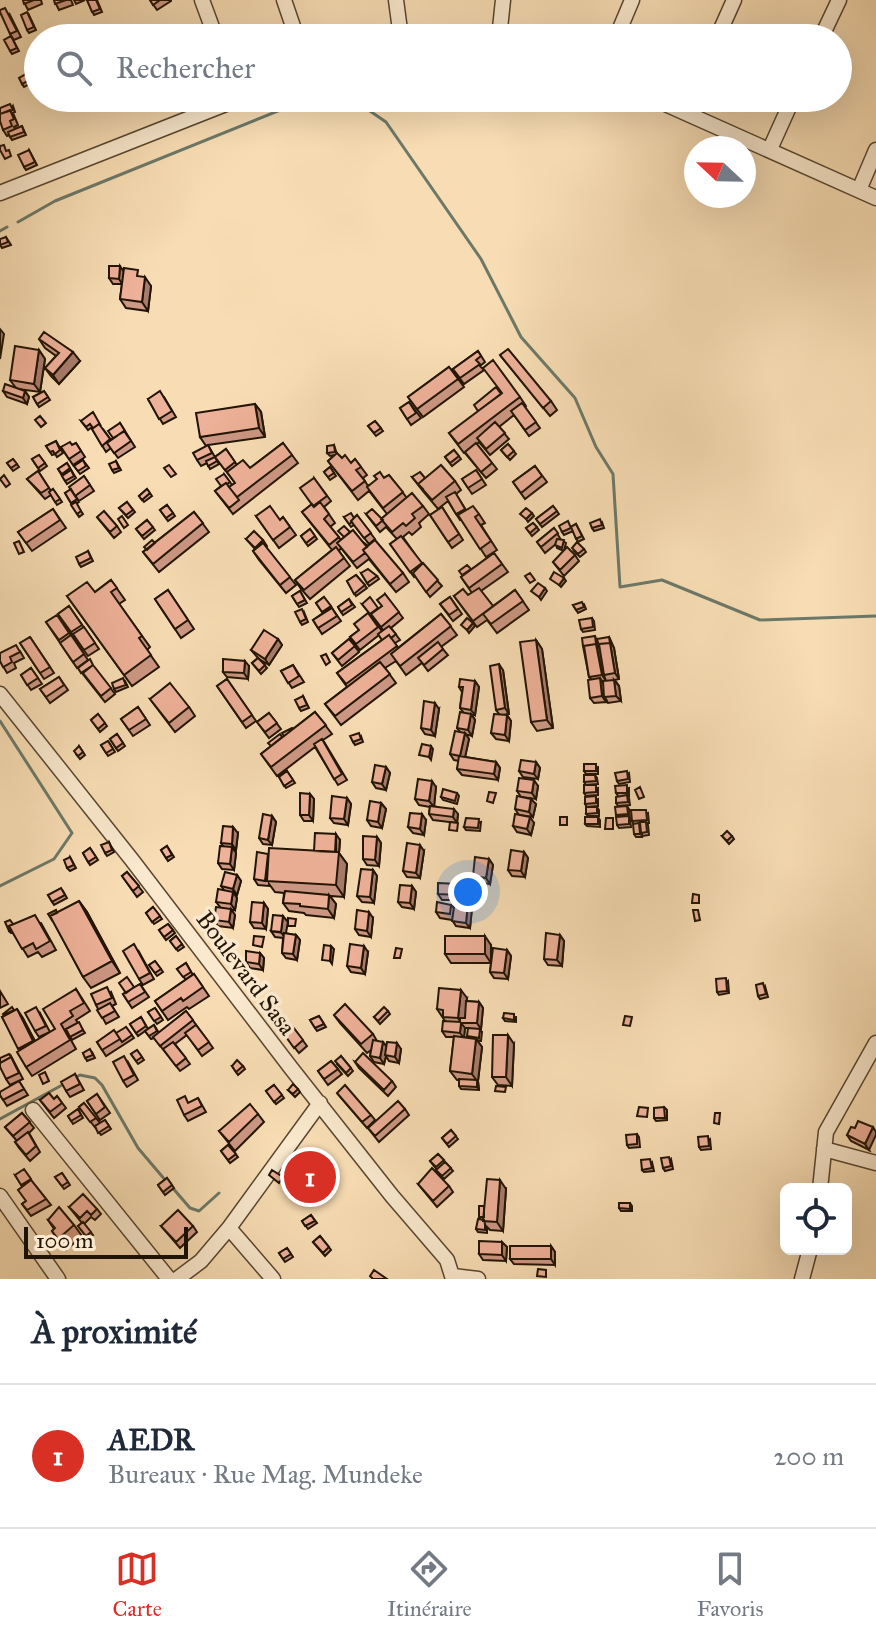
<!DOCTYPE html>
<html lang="fr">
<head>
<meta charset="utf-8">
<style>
	:root { --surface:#fff; --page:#f2f2f3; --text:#1f2937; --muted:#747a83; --line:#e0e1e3; --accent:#d93025 }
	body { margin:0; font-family:"IM FELL Great Primer",serif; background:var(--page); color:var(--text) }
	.controls { position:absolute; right:24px; bottom:24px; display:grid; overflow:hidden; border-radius:12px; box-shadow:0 8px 32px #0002 }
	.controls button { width:72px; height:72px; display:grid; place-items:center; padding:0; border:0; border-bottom:2px solid var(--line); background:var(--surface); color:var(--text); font:40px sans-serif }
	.compass { position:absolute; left:684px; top:136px; width:72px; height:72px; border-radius:50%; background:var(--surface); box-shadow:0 8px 32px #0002; rotate:292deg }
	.scale { position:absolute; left:24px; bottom:20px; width:164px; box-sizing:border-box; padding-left:8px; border:4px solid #221404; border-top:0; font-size:22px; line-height:28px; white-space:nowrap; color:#221404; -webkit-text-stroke:6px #fae9ce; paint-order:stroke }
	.you { position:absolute; left:468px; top:892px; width:28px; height:28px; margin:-20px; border:6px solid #fff; border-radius:50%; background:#1a73e8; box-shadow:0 0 0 12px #1a73e833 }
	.badge { display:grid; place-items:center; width:52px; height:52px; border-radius:50%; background:var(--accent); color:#fff; font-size:26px; font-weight:700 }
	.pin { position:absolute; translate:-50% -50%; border:4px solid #fff; box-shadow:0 2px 8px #0006 }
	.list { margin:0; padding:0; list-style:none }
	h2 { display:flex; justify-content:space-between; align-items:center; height:104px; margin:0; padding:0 32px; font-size:34px }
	h2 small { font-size:26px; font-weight:400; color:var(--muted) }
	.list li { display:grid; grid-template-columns:52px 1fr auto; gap:24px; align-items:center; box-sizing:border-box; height:144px; padding:0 32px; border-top:2px solid var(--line) }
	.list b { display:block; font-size:30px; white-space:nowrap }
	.list p { margin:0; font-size:26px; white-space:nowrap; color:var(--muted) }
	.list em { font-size:26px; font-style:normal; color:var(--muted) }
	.icon { flex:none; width:44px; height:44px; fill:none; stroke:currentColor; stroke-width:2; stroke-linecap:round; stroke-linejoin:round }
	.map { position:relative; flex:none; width:876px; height:1279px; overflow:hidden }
	.search { position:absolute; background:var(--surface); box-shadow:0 8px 32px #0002; left:24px; right:24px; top:24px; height:88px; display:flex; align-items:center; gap:20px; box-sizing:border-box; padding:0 28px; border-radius:44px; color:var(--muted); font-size:30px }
	.sheet { height:248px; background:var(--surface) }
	nav { display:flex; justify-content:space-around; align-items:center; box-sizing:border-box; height:112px; border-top:2px solid var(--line); background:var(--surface); font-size:22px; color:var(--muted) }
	nav a { display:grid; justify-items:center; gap:4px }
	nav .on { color:var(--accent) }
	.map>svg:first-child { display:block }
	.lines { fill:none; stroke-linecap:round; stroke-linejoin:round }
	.stream { stroke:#6c7969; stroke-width:3 }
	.minor-casing { stroke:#584630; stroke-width:17 }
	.minor { stroke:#fae9ce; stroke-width:14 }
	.wall { fill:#cd9884; stroke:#221404; stroke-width:2; fill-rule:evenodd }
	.shaded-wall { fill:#a77c6b; stroke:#221404; stroke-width:2 }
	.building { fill:#eeb199; stroke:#221404; stroke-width:2 }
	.labels { text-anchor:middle; stroke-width:7; stroke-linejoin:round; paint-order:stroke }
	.street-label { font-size:24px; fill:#221404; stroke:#fae9ce }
</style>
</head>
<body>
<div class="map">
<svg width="876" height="1279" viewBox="0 0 876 1279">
	<rect width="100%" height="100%" fill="#f8ddb4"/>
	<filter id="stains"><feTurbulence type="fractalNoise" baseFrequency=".0025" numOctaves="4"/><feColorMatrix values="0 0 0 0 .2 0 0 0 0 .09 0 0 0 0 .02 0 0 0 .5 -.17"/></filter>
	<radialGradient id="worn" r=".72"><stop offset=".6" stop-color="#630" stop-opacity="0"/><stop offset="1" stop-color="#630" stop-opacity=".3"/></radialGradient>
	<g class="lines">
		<path class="stream" d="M351,98l35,24 95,137 40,78 54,61 21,49 17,27 7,113 42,-7 98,40 116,-4
			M18,222l37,-21 255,-103
			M0,231l7,-4
			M0,721l72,112 -18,26 -54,27
			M74,1078l6,-3 15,3 7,7 36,63 28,33
			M0,1119l64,-35
			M171,1186l19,22 9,3 20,-18"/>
		<g class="minor-casing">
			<path id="minor" d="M202,0l14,38
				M284,0l13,38
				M396,0l5,38
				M499,38l4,-38
				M616,38l16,-38
				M717,38l17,-38
				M821,38l18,-38
				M652,98l224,100
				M770,149l23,-51
				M859,190l17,-40
				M0,193l241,-95
				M0,694l132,166 159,208 101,128 55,64 6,19
				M33,1110l136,169
				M824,1149l52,14
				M820,1189l6,-57 50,-89
				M0,1196l58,83
				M229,1228l44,51
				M453,1276l25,3
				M177,1279l24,-18 28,-33 91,-125
				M802,1279l8,-30"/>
		</g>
		<use href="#minor" class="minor"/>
	</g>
	<path class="wall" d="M23,0h18l1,4 -14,6z
		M54,0h17l2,5 -14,5z
		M74,0h11l-9,4z
		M87,0h10l5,12 -8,3z
		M150,0h21v1l-14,9z
		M9,13l12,24 -7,3 -4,-6z
		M29,15l7,15 -7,3 -2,-3z
		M11,36l8,15 -7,3 -2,-3z
		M28,73l5,9 -9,5 -2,-3z
		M13,106l2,6 -2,1 5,12 -4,2 1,2 7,-3 4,9 -14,5 -3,-5 -2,1 -4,-6z
		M29,150l8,15 -11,5 -2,-3z
		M6,237l5,8 -9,3 -2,-3z
		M123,271l28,15 -3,25 -22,-3 -6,-9 2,-15h-9l-4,-6z
		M39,339l41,22 -21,23 -8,-8 -6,-8 11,-12 -11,-8z
		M39,350l6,9 -5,33 -22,-3 7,2 4,6 -2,7 -20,-7 -4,-6 13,-3 -6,-8z
		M478,351l7,11 -5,4 4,4 -20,14 -11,-15z
		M500,355l51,46 6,9 -7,6z
		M449,367l15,20 -41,30 -15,-20z
		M44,391l6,9 -11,7 -6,-10z
		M164,397l12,20 -13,7 -15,-25z
		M520,397l6,9 -1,1 15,21 -11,8 -15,-21 -15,12 10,12 -19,16 -11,-13 -2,2 20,25 -11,9 -21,-25h-1l-15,-20z
		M409,402l12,16 -10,7 -11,-17z
		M255,404l6,8 4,25 -57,8 11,19 -9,5 -3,-6 -6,3 -4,-6 9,-14 -6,-9z
		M81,421l22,8 8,11 2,-2 7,-15 15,24 -17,11 -7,-10 -5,4 -14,-23 1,-1 -1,-1 -4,3z
		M375,421l8,10 -7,5 -8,-10z
		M56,441l7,12 -6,4 -2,-3 -3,1 -6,-9z
		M76,443l9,14 -12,8 -12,-18 11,-2z
		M283,443l15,20 -65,51 -18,-23 6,-5 3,-12 8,11 3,-2 -20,-26 11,-8 11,16 13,3z
		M508,444l8,10 -6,6 -9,-10z
		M334,445l3,9 5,4 9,5 4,-4 12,16 -4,3 5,8 21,-11 18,23 16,8 6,8 -10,9 2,4 -9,8 -3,-3 -6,5 19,27 20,22 -12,11 -15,-21 -1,1 -24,-33 7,-5 -11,-12 -6,5 -14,-18 15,5 6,-5 -18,-23 -11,9 -30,-39 7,-6 -5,1 -3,-3z
		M454,450l7,9 -9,7 -7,-9z
		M39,455l8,11 -7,5 -8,-12z
		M13,459l6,8 -6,4 -6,-8z
		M83,460l6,8 -9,6 -6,-8z
		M116,461l5,9 -7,3 -2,-3z
		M67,463l9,15 -9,6 -9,-15z
		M535,466l12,16 -22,17 -12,-17z
		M330,467l6,9 -6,4 -6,-8z
		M476,470l10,15 -14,9 -10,-15z
		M38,471l13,20 2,-2 9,13 -5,3 -6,-10 -6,4 -18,-20z
		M84,476l10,15 -15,10 -5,-7 5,8 -3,2 7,10 -4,3 -14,-24 6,-3z
		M412,477l43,4 6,9 -5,4 10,16 13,4 6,9 -4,2 16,25 -11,7 -25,-38 -1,1 -4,-6 -8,-13 -10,8 -15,-18z
		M314,478l17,23 -7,6 11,16 -5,4 11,13 9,-8 53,41 6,9 -13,10 -27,-33 -12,9 -16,-20 -2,3 11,15 -40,33 -9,-10 -6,-9 37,-30 -30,-38 10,-8z
		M147,489l5,7 -8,6 -5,-6z
		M127,502l8,10 -7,6 -9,-10z
		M167,505l8,11 -7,5 -8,-11z
		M553,506l6,8 -17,13 -6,-8z
		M442,507l21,33 -11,8 -22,-33z
		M53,509l13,19 -34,23 -14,-19z
		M194,512l15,20 -50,40 -16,-20z
		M357,515l18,24 -6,5 -15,-19 -3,2 -7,-10 10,1z
		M256,516l24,4 3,-3 13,18 -17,13z
		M97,517l20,9 4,6 -7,6z
		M147,520l8,10 -11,9 -8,-10z
		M602,522l2,6 -10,3 -2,-3z
		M533,523l6,7 -7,6 -6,-8z
		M576,524l8,15 -6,3 -5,-11 -9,4 -2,-3z
		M554,528l7,12 5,3 -2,8 11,4 4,6 -15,15 -11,-14 11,-11 -7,-3 -1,-4 -11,9 -8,-11z
		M310,529l7,10 -9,7 -7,-10z
		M246,539l17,1 4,6 -1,1 30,38 -10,8 -27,-33 -6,-9 2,-2z
		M584,549l2,3 -6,5 -6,-6z
		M88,551l5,10 -12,6 -2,-3z
		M494,553l14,19 -27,19 12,15 22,-16 14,20 -32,23 -10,-13 -10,7 -23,-31 14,-1 4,-2 -11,-16z
		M361,573l16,3 2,3 -10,7z
		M356,575l11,13 -11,8 -9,-15z
		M111,580l14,20 -6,4 31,43 -3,3 12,17 -27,19 -65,-90 28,-4z
		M168,590l26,39 -13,9 -26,-39z
		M300,591l7,12 -8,4 -7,-11z
		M385,594l18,24 -12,10 9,12 -5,3 3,5 43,-34 16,21 -16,12 7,8 -20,16 -6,-8 -16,12 -10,-14 -11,7 11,15 -55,42 -16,-21 22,-17 -10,-14 45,-33 -3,-5 -19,15 -10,-13 8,-6 10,-18 14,18 1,-1 -21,-26 17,5 3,-3z
		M324,597l17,24 -19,13 -9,-14 10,-7 -7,-10z
		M450,597l12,17 -9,7 -13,-17z
		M349,599l6,8 -12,8 -5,-8z
		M584,604l2,5 -8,4 -5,-8z
		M69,606l30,43 -11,7 -30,-42z
		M304,612l4,10 -6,3 -2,-3z
		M57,615l31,45 -11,8 -31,-46z
		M592,618l2,3 1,9 -12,2 -2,-3z
		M30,637l24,36 -10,6 -24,-36z
		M609,637l5,11 5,31 -4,1 4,6 2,15 -13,2 -2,-4v3l-12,1 -4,-5 1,-19 -2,-2 -6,-31 14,-7 2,9z
		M278,639l4,6 -13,20 -10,-6 8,9 -6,6 -9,-11 6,-5 -7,-8z
		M349,639l10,13 -17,14 -10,-13z
		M536,640l6,9 11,79 -16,3 -6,-9z
		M20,651l4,7 -10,5 2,5 -9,5 -7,-12z
		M293,665l11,17 -12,6 -11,-17z
		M249,666l-1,13 -21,-2 -4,-5z
		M31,668l11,16 -11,6 -10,-15z
		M78,668h17l20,26 -10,8z
		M503,670l6,44 -5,1h3l4,6 -2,20 -13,-2 -5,-6 8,-19 -3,-4z
		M59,677l9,13 -18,13 -10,-14z
		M227,679l29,42 -10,7 -29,-42z
		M125,681l3,6 -12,5 -2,-3z
		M475,681l4,6 -4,28h-3l3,5 -3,16 -7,-2 4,5 -4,18 31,5 4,6 -2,12 -36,-5 -5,-6 2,-8 -5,-1 -4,-6 10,-22 -3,-4 6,-16 -3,-4 2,-16 -3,-5z
		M303,696l6,12 -8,3 -2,-3z
		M150,699l39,8 6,9 -20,16z
		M138,707l12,18 -17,11 -12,-17z
		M439,709l-4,27 -10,-2 -4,-6z
		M315,712l17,22 -9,6 24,40 -9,5 -23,-38 -38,29 -16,-22z
		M269,713l12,16 -12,9 -12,-16z
		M98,714l9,12 -7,6 -9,-12z
		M117,734l8,12 -7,5 -8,-12z
		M361,736l2,6 -8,3 -2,-3z
		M108,741l7,11 -7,4 -7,-11z
		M79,746l6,9 -5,4 -4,-5z
		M536,762l4,6 -2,11 -15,-2 -4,-6z
		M386,767l4,6 -4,17 -10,-2 -4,-6z
		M598,767v7h-12l-2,-3z
		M287,771l8,12 -9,5 -7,-11z
		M629,773l1,9 -11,2 -2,-3z
		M595,775l2,3 1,6 -12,1 -2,-3z
		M538,786l-2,13 -15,-2 15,7 -3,13 -14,-2 -4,-6 6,-12 -4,-6z
		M436,787l-2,19 24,8 -1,9 -24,-3 -4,-6 1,-7 -11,-2 -4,-6z
		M598,788v7l-12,1 -2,-3z
		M629,788v8h-2l2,2 1,7 -12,1 -2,-3 2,-7 -2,-3z
		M457,793l2,3 -2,8 -14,-4 -2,-3z
		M310,794l4,5 -1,22h-9l-4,-6z
		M347,798l4,6 -3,21 -14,-2 -4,-5z
		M598,799v7l-11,1 -2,-3z
		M381,803l5,6 -4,19 -11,-2 -4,-6z
		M627,806l2,3 2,18 -12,1 -2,-3v-8l-1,-2z
		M597,807l2,3v6h-11l-2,-2z
		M648,813l1,10h-2l1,2 1,10 -6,1 -2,-3 1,4h-6l-2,-3v-10l-2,-3z
		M272,816l4,6 -4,23 -9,-1 -4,-6z
		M598,817l2,3v7l-13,-1 -2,-2z
		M426,820l-2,15 -11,-2 -5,-6z
		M481,822l-1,9 -14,-1 -2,-3z
		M534,823l-3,12 -14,-3 -4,-6z
		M238,833l-2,17h-2l2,3 -2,17 -12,-1 -4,-6 5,-17 -2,-3z
		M722,836h10l2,3 -5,5z
		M377,837l4,6 -2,23 -12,-1 -4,-6z
		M340,840l-1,13 8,11 -3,33 -14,-1 6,8 -2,14 -28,-3 -2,-2 -15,-2 -6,-8 1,-10 -9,-1 -6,-8v2l-11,-1 -4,-6 14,-25 46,-3z
		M109,842l5,10 -7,4 -2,-3z
		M167,846l7,11 -6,4 -7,-11z
		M90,848l8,12 -8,5 -7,-12z
		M424,851l-4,27 -13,-1 -4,-6z
		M524,852l4,6 -3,19 -13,-1 -4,-6z
		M70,857l6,11 -6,3 -3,-3z
		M489,859l4,6 -3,19 -13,-2 -4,-6z
		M373,870l4,6 -3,27 -12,-1 -5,-6z
		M127,872l16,20 -6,5 -15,-21z
		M237,875l4,6 -4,14h-2l2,3 -2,12h-4l4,5 -2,13 -15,-2 -4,-6 6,-13 -4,-5 8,-12 -3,-4z
		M412,886l4,6 -2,17 -12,-2 -4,-5z
		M462,890l-1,11 11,7 -2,20 -14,-2 -4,-6 -12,-2 -4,-6 15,-7 3,3 1,-8h-13l-4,-6z
		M63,891l4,7 -13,7 -6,-10z
		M79,901l8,11 33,61 -29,15 -8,-11 -29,-54 3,-10z
		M264,903l4,6 -2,20 -12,-1 -4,-6z
		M153,907l9,12 -8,5 -8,-11z
		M373,918l-2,19 -12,-2 -4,-6z
		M41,923l15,27 -14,7 -4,-5 -10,5 -15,-24h-2l-2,-2 4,-7z
		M168,924l7,9 -9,7 -7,-10z
		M271,931l25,4 4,5 -3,20 -11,-2 -4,-5 1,-15 -8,-1z
		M560,935l4,6 -2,25 -14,-1 -4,-6z
		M176,936l8,11 -6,4 -8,-10z
		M491,945v17l16,-12 4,6 -3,23 -14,-1 -4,-6 1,-9h-40l-6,-9z
		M138,950l16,29 -11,6 -4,-6z
		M368,952l-3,22 -14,-2 -4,-6z
		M260,953l4,5 -1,12 -13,-2 -4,-6z
		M155,961l8,11 -6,4 -8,-11z
		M186,963l7,12 -7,5 -9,-11z
		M194,974l15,22 -20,13 -2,-2 -19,13 -13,-19z
		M728,981l1,12 -10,2 -2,-3z
		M140,984l9,13 -17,11 -9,-14z
		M765,986l3,11 -8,2 -2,-3z
		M76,989l14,22 -14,9 9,13 -13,7 -4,-8 -1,1 9,16 -44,27 -6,-9 -6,-17 -18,-33 15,-8 18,32 20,-12z
		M0,991l8,13 -8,4z
		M111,992l5,12 -4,2 7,11 -13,7 -10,-19z
		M467,998l-1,3 13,1 4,6 -2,21h-6l7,3 -1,9 -4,-1 5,7 -4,34 1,9 -18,-1 -2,-3v-6h-2l-7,-9 4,-34h-8l-4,-6 3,-10 -8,-12zM465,1028h3v10l-4,-1z
		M155,1008l8,12 -6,4 -9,-12z
		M186,1011l27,37 -11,8 -15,-21 -12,9 15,20 -10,7 -26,-33 -3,1 -6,-8 9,-6 5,8z
		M388,1011l2,3 -10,10 -6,-7z
		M40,1013l10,19 -11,5 -4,-6z
		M334,1015l39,19 4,7 10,5 14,3 -2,14 -10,-2 -3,-5 -2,8 -10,-2 -4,-6 1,-6 -4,3 -27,-30z
		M319,1016l7,11 -9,4 -7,-11z
		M141,1017l7,12 -10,7 -8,-12z
		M516,1017v5l-11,-1 -2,-3z
		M126,1027l8,11 -28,18 -9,-14 21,-6z
		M293,1027l14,19 -8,7 -15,-19z
		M514,1044l-2,42 -14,-1 -6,-8z
		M137,1050l7,10 -6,4 -7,-10z
		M92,1052l3,6 -8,3 -4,-8z
		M11,1056l12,23 -13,6 -4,-6z
		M341,1056l12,15 -5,5 -11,-12z
		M331,1061l11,13 -14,11 -10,-14z
		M128,1062l10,18 -11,7 -4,-6z
		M355,1062l37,19 4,6 -8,9 -29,-28z
		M232,1066h11l2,3 -7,6z
		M75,1074l9,16 -14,7 -4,-6z
		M19,1081l9,14 -21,11 -7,-11z
		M274,1085l10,13 -8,6 -10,-13z
		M298,1089l2,3 -5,5 -7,-7z
		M337,1093l34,22 4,5 -8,8z
		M97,1094l13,19 -10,7 -13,-19z
		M57,1096l9,12 -12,10 -14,-18 14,-1z
		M198,1098l8,14 -18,9 -4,-6 5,-12z
		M84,1103l16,20 5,-3 6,9 -10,6 -22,-28z
		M664,1107l3,3v10l-11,1 -2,-3z
		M78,1109l5,9 -10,6 -5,-8z
		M405,1109l4,6 -30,27 -11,-14z
		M22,1113l12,15 -5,5 11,19 -10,9 -11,-13 -4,-6 2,-1 -12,-14z
		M258,1114l6,8 -29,29 -16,-20z
		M855,1128l14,22 -18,-9 -4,-6z
		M451,1130l7,9 -9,8 -7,-9z
		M637,1134l2,3 1,10 -11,1 -2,-3z
		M710,1139l1,10 -10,1 -2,-3z
		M228,1145l10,12 -8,6 -9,-12z
		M438,1154l15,17 -9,8 -14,-18z
		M671,1159l2,10 -8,2 -2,-3z
		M652,1162l2,9 -10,1 -2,-2z
		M321,1170l4,6 -22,19 -13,-15z
		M62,1173l8,12 -6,4 -9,-12z
		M15,1175l16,5 20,25 -20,11 -9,-12 4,-3 -4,-15z
		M167,1178l7,10 -9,7 -7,-10z
		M418,1184l31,2 4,6 -16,15z
		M506,1189l-3,42 -13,-1 -3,-3v6l-9,-1 -2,-3 4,-10 -1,-2 5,-11z
		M630,1203l2,3v5h-11l-2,-3z
		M69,1207l28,2 4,5 -6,6 -4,-3 -7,7 9,11 -5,4 -10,-13 4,-3z
		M311,1215l6,8 -9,6 -6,-8z
		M48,1220l26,5 8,11 -16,14 -14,-19 2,-2z
		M161,1226h32l4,6 -17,16z
		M320,1236l11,14 -6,6 -12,-14z
		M551,1246l4,6v13l-41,-1 -4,-5z
		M507,1247l-1,14 -23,-1 -4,-6z
		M287,1248l6,9 -8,5 -6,-9z"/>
	<path class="shaded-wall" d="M120,266l4,6 -1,13 -4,-6z
		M145,277l6,9 -3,25 -6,-9z
		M0,329l4,5 -4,25z
		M39,350l6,9 -5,33 -6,-8z
		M73,352l7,9 -21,23 -6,-9z
		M25,391l4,6 -2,7 -4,-6z
		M255,404l6,8 4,25 -6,-9z
		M532,513l2,3 -6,6 -2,-3z
		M564,578l2,3 -5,6 -2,-2z
		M545,588l2,3 -6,9 -2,-3z
		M473,623l2,3 -6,7 -2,-3z
		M595,636l5,14 4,25 2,6 -4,-6z
		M609,637l5,11 5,31 -4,-6z
		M278,639l4,6 -13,20 -4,-6z
		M536,640l6,9 11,79 -6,-8z
		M245,661l4,5 -1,13 -4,-6z
		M499,664l4,6 6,44 -4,-6z
		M600,678l4,6 2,18 -4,-6z
		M614,680l5,6 2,15 -5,-5z
		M475,681l4,6 -4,28 -4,-5z
		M435,703l4,6 -4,27 -4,-6z
		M471,714l4,6 -3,16 -4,-6z
		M507,715l4,6 -2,20 -4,-6z
		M465,733l4,6 -5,23 -4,-6z
		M431,746l2,3 -2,11 -2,-3z
		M496,762l4,6 -2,12 -4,-6z
		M536,762l4,6 -2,11 -4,-5z
		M386,767l4,6 -4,17 -4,-6z
		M534,780l4,6 -2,13 -4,-6z
		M432,781l4,6 -2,20 -5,-6z
		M310,794l4,5 -1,22 -4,-6z
		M347,798l4,6 -3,21 -4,-6z
		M531,799l5,5 -3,13 -4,-5z
		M381,803l5,6 -4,19 -4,-6z
		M454,809l4,5 -1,9 -4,-6z
		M422,814l4,6 -2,15 -4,-6z
		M272,816l4,6 -4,23 -4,-5z
		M530,817l4,6 -3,12 -4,-6z
		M233,827l5,6 -2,17 -4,-6z
		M336,834l4,6 -1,13 8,11 -3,33 -8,-12z
		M377,837l4,6 -2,23 -4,-6z
		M420,845l4,6 -4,27 -4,-5z
		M232,847l4,6 -2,17 -4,-6z
		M524,852l4,6 -3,19 -4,-6z
		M489,859l4,6 -3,19 -4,-6z
		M373,870l4,6 -3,27 -4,-6z
		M237,875l4,6 -4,14 -4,-6z
		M458,884l4,6 -1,11 -4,-6z
		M412,886l4,6 -2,17 -4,-6z
		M233,892l4,6 -2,12 -4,-6z
		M329,895l7,9 -2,14 -6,-9z
		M79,901l8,11 33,61 -8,-12z
		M468,902l4,6 -2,20 -4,-5z
		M264,903l4,6 -2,20 -4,-6z
		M231,909l4,6 -2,13 -4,-6z
		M369,912l4,6 -2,19 -4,-6z
		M283,916l5,6 -3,16 -4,-6z
		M296,935l4,5 -3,20 -4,-6z
		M560,935l4,6 -2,25 -5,-6z
		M485,936l6,9v18l-6,-9z
		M331,946l3,3 -2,15 -2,-3z
		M364,946l4,6 -3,22 -4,-6z
		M507,950l4,6 -3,23 -4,-6z
		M260,953l4,5 -1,12 -4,-6z
		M461,990l6,8 -2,25h-4l-3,-5z
		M479,1002l4,6 -2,21 -4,-6z
		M17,1009l6,9 16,31 -6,-8z
		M461,1023l4,5 -1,10 -4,-5z
		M508,1035l6,9 -2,42 -6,-9z
		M476,1039l6,8 -4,34 1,9 -2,-3v-6l-5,-7z
		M383,1042l5,6 -4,16 -4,-6z
		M397,1043l4,6 -2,14 -4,-6z
		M873,1127l3,5v3l-7,15 -4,-6z
		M500,1180l6,9 -3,42 -6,-9z
		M502,1242l5,5 -1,14 -4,-6z
		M551,1246l4,6v13l-4,-6z"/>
	<path class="building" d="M23,0h11l-10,4z
		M54,0h12l-11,4z
		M87,0h9l4,9 -8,3z
		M150,0h10l-7,5z
		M5,8l12,23 -7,3 -10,-22v-2z
		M27,12l7,15 -7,3 -6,-15z
		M11,36l6,12 -7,3 -6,-11z
		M28,73l3,6 -9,5 -3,-6z
		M10,104l3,6 -13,4v-6z
		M10,110l4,9 -4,2 2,5 -9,4 -3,-9v-7z
		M22,126l2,6 -14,5 -2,-5z
		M4,145l2,6 3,-1 2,6 -6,3 -5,-9v-4z
		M29,150l6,12 -11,5 -6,-12z
		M6,237l2,5 -8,3v-6z
		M109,266h11l-1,13 -10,-1z
		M124,268l14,2 -1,6 8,1 -3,25 -22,-3z
		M44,332l29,20 -20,23 -8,-7 14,-15 -20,-14z
		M15,346l24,4 -5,34 -24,-4z
		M508,349l43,52 -8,7 -43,-53z
		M478,351l3,5 -5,4 4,4 -20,14 -7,-9z
		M493,360l27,37 -62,47 -9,-11 53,-40 -19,-25z
		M449,367l9,12 -41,30 -9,-12z
		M5,384l20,7 -2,7 -20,-7z
		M496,387l5,7 -23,17 -4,-6z
		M44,391l4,6 -11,7 -4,-7z
		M160,391l12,20 -13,8 -11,-20z
		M409,402l7,11 -9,6 -7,-11z
		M522,403l14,19 -11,8 -14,-19z
		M255,404l4,24 -59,9 -4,-24z
		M93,412l8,14 -2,-2 -6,4 -3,-4 -4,3 -5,-6z
		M40,416l6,7 -5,4 -6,-7z
		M375,421l6,7 -7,5 -6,-7z
		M495,422l10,11 -19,16 -9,-11z
		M120,423l5,8 -12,7 -5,-7z
		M99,424l11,15 -8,7 -10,-17z
		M124,431l7,10 -17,12 -7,-10z
		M56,441l4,9 -5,4 -2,-3 -3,1 -4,-6z
		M70,442l2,3 4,-2 5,8 -12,8 -8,-12z
		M283,443l9,12 -55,42 -8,-10 6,-4 -8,-11 16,-12 7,8z
		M476,443l16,20 -11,9 -16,-20z
		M508,444l6,7 -7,6 -6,-7z
		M208,445l4,8 -15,7 -4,-7z
		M334,445l1,7 -8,1v-7z
		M226,449l9,13 -10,8 -10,-13z
		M454,450l5,6 -9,7 -5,-6z
		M337,453l5,5 3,-3 6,8 4,-4 6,8 -5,3 9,11 -13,10 -24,-30z
		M39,455l6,8 -7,5 -6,-9z
		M215,457l2,4 -9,5 -2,-5z
		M13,459l4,5 -6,4 -4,-5z
		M83,460l3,6 -8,5 -4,-5z
		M116,461l3,7 -7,2 -3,-6z
		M67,463l3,5 -8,6 -4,-5z
		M169,465l7,9 -5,3 -7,-9z
		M441,465l14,16 -23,19 -14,-16z
		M535,466l7,10 -21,17 -8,-11z
		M330,467l4,6 -6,4 -4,-5z
		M71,470l3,6 -9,5 -3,-5z
		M476,470l6,9 -14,9 -6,-9z
		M38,471l11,17 -8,5 -14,-14z
		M380,472l4,6 5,-3 14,17 -20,16 -16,-21 10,-8 -3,-3z
		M420,472l5,6 -7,6 4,4h-1l-9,-11z
		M224,474l6,8 -3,2 -1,-1 -5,3 -5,-7z
		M4,475l6,9 -4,3 -6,-8z
		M84,476l6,9 -15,11 -6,-9z
		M314,478l13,18 -14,10 -13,-18z
		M226,483l13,17 -10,8 -14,-17z
		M53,489l7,10 -5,3 -6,-10z
		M71,489l6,10 -6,4 -6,-10z
		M147,489l3,4 -8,7 -3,-4z
		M455,492l10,17 -9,5 -10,-17z
		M412,493l11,13 -11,8 3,4 -9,8 -3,-3 -11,9 -11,-13z
		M76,502l5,9 -4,3 -6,-9z
		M127,502l6,8 -7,5 -7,-7z
		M320,502l9,12 -5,5 15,18 -10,8 -27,-33 10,-8 2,3z
		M167,505l6,8 -7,5 -6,-8z
		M270,506l10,14 3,-3 7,10 -17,13 -17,-24z
		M473,506l6,8 -4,3 16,24 -11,8 -22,-34z
		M553,506l4,5 -17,13 -4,-5z
		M442,507l17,27 -11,8 -18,-27z
		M526,508l6,5 -6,6 -6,-5z
		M53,509l7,11 -34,23 -8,-11z
		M372,509l11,11 -7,6 -10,-12z
		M104,511l13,15 -7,6 -13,-15z
		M194,512l9,11 -50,41 -10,-12z
		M351,513l3,5 -3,3 1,1 -3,2 -5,-7z
		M357,515l14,18 -7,5 -13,-17z
		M122,516l6,9 -4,3 -6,-9z
		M600,519l2,6 -10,3 -2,-5z
		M147,520l6,7 -11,9 -6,-7z
		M568,521l3,7 -9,4 -3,-6z
		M533,523l4,4 -7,6 -4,-5z
		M576,524l6,12 -6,3 -5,-12z
		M344,526l6,6 -6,5 -6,-6z
		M554,528l4,5 -17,14 -4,-5z
		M310,529l5,7 -9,7 -5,-7z
		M353,530l14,17 -4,3 2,3 -12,9 -16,-19z
		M254,531l9,9 -8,8 -9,-9z
		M401,536l21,27 -12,9 -20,-28z
		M557,539l7,1 -2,8 -7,-3z
		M152,540l3,3 -8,7 -3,-3z
		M375,540l28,33 -13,11 -27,-34z
		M19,541l5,11 -5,2 -5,-11z
		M577,542l7,7 -6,5 -6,-6z
		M263,543l27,34 -10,8 -27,-34z
		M336,547l8,11 -40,32 -9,-10z
		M567,547l8,8 -15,15 -7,-8z
		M88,551l3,7 -12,6 -3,-7z
		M494,553l8,11 -33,24 -8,-11z
		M423,563l15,17 -12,12 -13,-19z
		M467,565l4,4 -9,6 -3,-4z
		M368,569l9,7 -10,7 -6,-10z
		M554,572l10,6 -5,7 -9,-6z
		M530,573l5,7 -5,3 -5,-7z
		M356,575l9,10 -11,9 -7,-13z
		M111,580l6,8 -6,4 31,44 -3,2 12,17 -27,20 -57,-79 20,-14 8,10z
		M538,583l7,5 -6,9 -8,-6z
		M479,588l14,18 -20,15 -19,-25 9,-7 5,6z
		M168,590l20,30 -13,9 -20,-30z
		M515,590l8,11 -32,23 -8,-10z
		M300,591l5,9 -8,4 -5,-8z
		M385,594l14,18 -18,15 -10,-13 11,-8 -5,-6z
		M324,597l7,9 -9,6 -6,-9z
		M370,597l8,11 -8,6 -8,-10z
		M450,597l8,12 -9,6 -9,-11z
		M349,599l3,6 -11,7 -3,-5z
		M582,602l2,5 -8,3 -3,-5z
		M69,606l13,19 -11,7 -13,-18z
		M332,608l5,8 -19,12 -5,-8z
		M302,609l4,10 -6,3 -5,-10z
		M368,613l10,14 -22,17 -6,-7 9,-7 -5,-6z
		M441,614l10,12 -51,40 -9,-12z
		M57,615l12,18 -10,7 -13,-18z
		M467,618l6,5 -6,7 -6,-5z
		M592,618l1,9 -12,2 -2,-9z
		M389,626l7,8 -5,4 -2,-3 -7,5 -4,-6z
		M84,627l11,16 -11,7 -11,-16z
		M264,630l14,9 -13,20 -14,-9z
		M71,635l13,19 -11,8 -13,-19z
		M389,635l8,11 -51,38 -9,-11z
		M595,636l1,8 -13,2 -1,-8z
		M30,637l20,30 -10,6 -20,-30z
		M609,637l1,6 -11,1v2l-2,-7z
		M349,639l6,7 -17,14 -6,-7z
		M536,640l11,80 -16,2 -11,-80z
		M438,642l5,7 -19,16 -6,-7z
		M610,643l5,30 -11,2 -5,-31z
		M596,644l6,31 -13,2 -5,-31z
		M16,645l4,7 -10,5 2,5 -9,5 -3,-6v-8z
		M326,654l4,8 -4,3 -5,-9z
		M258,658l7,7 -6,6 -7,-8z
		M90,659l3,6 -12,8 -3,-5z
		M223,659l22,2 -1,12 -21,-1z
		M380,662l10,12 -55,42 -10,-12z
		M499,664l6,44 -9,2 -6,-44z
		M93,665l18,23 -10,8 -18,-23z
		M293,665l6,11 -11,7 -7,-12z
		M31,668l7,10 -11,7 -6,-10z
		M59,677l5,8 -18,12 -6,-8z
		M123,678l3,7 -12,4 -2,-6z
		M600,678l2,18 -12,2 -2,-18z
		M227,679l25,36 -10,7 -25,-36z
		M460,679l15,2 -4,29 -11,-2 3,-21h-4z
		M614,680l2,16 -12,1 -1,-16z
		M170,683l19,24 -20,16 -19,-24z
		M303,696l4,9 -8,3 -4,-8z
		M424,701l11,2 -4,27 -10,-2z
		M138,707l8,12 -17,11 -8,-11z
		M315,712l11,13 -55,42 -10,-13z
		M460,712l11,2 -3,16 -11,-2z
		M269,713l8,10 -12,9 -8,-10z
		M98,714l7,9 -7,6 -7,-9z
		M494,714l13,1 -2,20 -14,-2z
		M292,728l1,1 -9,7 -2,-3z
		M455,731l10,2 -5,23 -10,-2z
		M359,733l2,6 -8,3 -3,-6z
		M117,734l6,9 -7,5 -6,-9z
		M280,734l2,3 -11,9 -3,-3z
		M322,739l20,35 -8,5 -20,-35z
		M108,741l5,8 -7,4 -5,-8z
		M422,744l9,2 -2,11 -10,-2z
		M79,746l4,6 -5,4 -4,-5z
		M459,756l37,6 -2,12 -37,-5z
		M521,760l15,2 -2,12 -15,-3z
		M584,764h12v7h-12z
		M375,765l11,2 -4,17 -10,-2z
		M287,771l6,9 -9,6 -5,-9z
		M627,771l1,8 -11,2 -2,-8z
		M584,775h11l1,6 -12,1z
		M519,778l15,2 -2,13 -15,-2z
		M418,779l14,2 -3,20 -14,-2z
		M584,785h12v7l-12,1z
		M627,785v8h-11l-1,-7z
		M640,787l4,10 -5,2 -4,-9z
		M443,789l14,4 -2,8 -14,-4z
		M489,792l7,1 -3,10 -6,-2z
		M300,793l10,1 -1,21h-9z
		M627,795l1,7 -12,1v-6z
		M332,796l15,2 -3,21 -14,-1z
		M517,796l14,3 -2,13 -14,-3z
		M596,796v7l-11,1v-7z
		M370,801l11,2 -3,19 -11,-2z
		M430,806l24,3 -1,8 -24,-3z
		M627,806l1,8 -12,1 -1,-8z
		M586,807h11v6l-11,1z
		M631,810h15l1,10 -15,1z
		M410,813l12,1 -2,15 -12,-2z
		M263,814l9,2 -4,24 -9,-2z
		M515,814l15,3 -3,12 -14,-3z
		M629,816v8l-12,1 -1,-8z
		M560,817h7v8h-7z
		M585,817h13v7h-13z
		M466,818l13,1 -1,9 -14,-1z
		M606,818h7v11h-8z
		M450,822l8,1 -1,8 -8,-1z
		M640,822h6l1,10 -6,1z
		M639,823l1,11h-6l-1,-10z
		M223,826l10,1 -1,17 -11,-1z
		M727,831l5,5 -5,5 -5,-5z
		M315,833l21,1 -1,18 -21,-1z
		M363,836l14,1 -2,23 -12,-1z
		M109,842l3,8 -7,3 -4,-8z
		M407,843l13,2 -4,28 -13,-2z
		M167,846l5,9 -6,3 -5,-8z
		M220,846l12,1 -2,17 -12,-1z
		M90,848l6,9 -8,5 -5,-9z
		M269,848l70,4 -3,33 -69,-4z
		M511,850l13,2 -3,19 -13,-1z
		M257,852l11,2 -3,27 -11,-2z
		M70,857l4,8 -7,3 -3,-8z
		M475,857l14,2 -3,19 -13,-2z
		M361,869l12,1 -3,27 -13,-1z
		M127,872l12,14 -6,5 -11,-15z
		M225,872l12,3 -4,14 -12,-3z
		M438,883l20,1 -1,11 -19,-1z
		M400,885l12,1 -2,17 -12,-1z
		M61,888l4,7 -13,7 -4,-7z
		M218,889l15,3 -2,12 -15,-2z
		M285,891l44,4 -1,14 -28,-3v-2l-17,-1z
		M693,894l6,1v8h-7z
		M455,900l13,2 -2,21 -14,-2z
		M79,901l33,60 -29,16 -33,-61z
		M252,902l12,1 -2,20 -12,-1z
		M437,902l14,3 -1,9 -14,-2z
		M153,907l7,9 -8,6 -6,-9z
		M216,907l15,2 -2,13 -15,-2z
		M56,910l1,3 -7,3 3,6 -5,-8z
		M357,910l12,2 -2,19 -12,-2z
		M693,910h5l2,10 -5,1z
		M35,915l15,26 -14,8 -3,-6 -11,6 -13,-23z
		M273,915l10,1 -2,16 -10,-1z
		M288,918l8,1 -1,7h-7z
		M10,920l3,4 -4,2 2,4 -2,1 -4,-9z
		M168,924l5,6 -9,7 -5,-7z
		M284,933l12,2 -3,19 -11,-1z
		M546,933l14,2 -3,25 -13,-1z
		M176,936l6,8 -6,5 -6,-8z
		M254,936l10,1 -2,10 -9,-2z
		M445,936h40v18h-40z
		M134,944l16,29 -11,6 -16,-28z
		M350,944l14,2 -3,22 -14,-2z
		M324,945l7,1 -1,15 -8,-1z
		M396,948l6,1 -2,9h-6z
		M493,948l14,2 -3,23 -14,-1z
		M246,951l14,2 -1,11 -13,-2z
		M155,961l6,8 -6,4 -6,-8z
		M186,963l5,9 -8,5 -6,-8z
		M194,974l9,13 -20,14 -2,-3 -19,13 -7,-10z
		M127,977l7,10 -8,6 -7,-10z
		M726,978l1,13 -10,1 -1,-13z
		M763,983l3,11 -8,2 -2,-11z
		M140,984l5,8 -17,10 -5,-8z
		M107,987l5,11 -16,7 -5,-11z
		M439,988l22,2 -3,28 -15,-1v-7l-6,-1z
		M76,989l8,14 -14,8 3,5 -12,8 9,16 -44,27 -9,-15 38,-23 -12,-20z
		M466,1001l13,1 -2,21h-16l-1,10 -18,-2 1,-10 17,1v-4h5z
		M110,1003l5,8 -13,7 -5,-8z
		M345,1004l28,30 -12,10 -27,-29z
		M12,1007l2,3 -10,5 -1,-1z
		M36,1007l10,19 -11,5 -10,-18z
		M384,1007l4,4 -10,10 -4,-4z
		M155,1008l6,9 -7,4 -6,-9z
		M17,1009l16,32 -15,8 -16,-32z
		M186,1011l7,9 -33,26 -7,-9z
		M504,1013l10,1v6l-11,-2z
		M319,1016l5,8 -9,4 -5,-8z
		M625,1016l7,1 -2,9 -7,-1z
		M141,1017l5,9 -10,7 -6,-9z
		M79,1022l4,8 -13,7 -4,-8z
		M154,1025l3,6 -8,5 -4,-5z
		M196,1025l13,17 -11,8 -13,-17z
		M126,1027l6,8 -10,7 -6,-9z
		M293,1027l10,13 -9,8 -10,-14z
		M468,1028l12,1 -1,9 -12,-2z
		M114,1030l6,9 -18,11 -5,-8z
		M493,1035h15l-2,42h-14z
		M454,1036l22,3 -4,35 -22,-3z
		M373,1040l10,2 -3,16 -10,-2z
		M173,1042l13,16 -10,8 -13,-17z
		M387,1042l10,1 -2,14 -10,-2z
		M90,1049l3,6 -8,3 -2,-5z
		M137,1050l5,7 -6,4 -5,-7z
		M363,1053l29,28 -8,9 -29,-28z
		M9,1054l4,6 -2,-3 -11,6v-5z
		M124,1056l10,19 -11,6 -10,-19z
		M341,1056l10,12 -5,5 -11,-12z
		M11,1057l8,16 -13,6 -6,-12v-4z
		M237,1060l6,6 -7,6 -4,-6z
		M331,1061l7,8 -14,10 -6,-8z
		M45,1072l4,9 -6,3 -4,-9z
		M75,1074l5,10 -14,7 -5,-9z
		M459,1079l18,1v7l-18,-1z
		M19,1081l5,8 -21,11 -3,-5v-3z
		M293,1084l5,5 -5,5 -5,-4z
		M274,1085l8,10 -8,7 -8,-11z
		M345,1085l26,30 -9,7 -25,-29z
		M496,1086l10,1 -1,5 -10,-1z
		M49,1093l5,6 3,-3 5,7 -12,9 -10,-12z
		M97,1094l8,13 -9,7 -9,-13z
		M185,1096l3,7 10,-5 4,8 -18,9 -7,-15z
		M398,1101l7,8 -30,27 -7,-8z
		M84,1103l12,15 -6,4 -11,-15z
		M250,1104l8,10 -29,28 -10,-11z
		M639,1107l9,1 -1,9 -10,-1z
		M664,1107l1,11h-11v-10z
		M78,1109l3,6 -10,6 -3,-5z
		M22,1113l8,9 -17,14 -8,-9z
		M715,1113h5l-1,11 -5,-1z
		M105,1120l4,6 -11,7 -3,-7z
		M858,1121l15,6 -8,17 -18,-9 4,-8 4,1z
		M451,1130l5,6 -9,8 -5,-6z
		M28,1132l8,14 -10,9 -11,-13z
		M637,1134v10l-10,1 -1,-10z
		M708,1136l1,10 -10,1 -1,-10z
		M228,1145l8,9 -8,6 -7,-9z
		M438,1154l6,6 -8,7 -6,-6z
		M669,1157l2,9 -8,2 -2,-10z
		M650,1159l2,9 -10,2 -1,-10z
		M312,1161l9,9 -22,19 -9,-9z
		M445,1162l6,6 -9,8 -6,-6z
		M432,1168l17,18 -16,15 -15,-17z
		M24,1169l7,10 -10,6 -6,-10z
		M272,1170l11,7 -4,6 -10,-8z
		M62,1173l6,9 -6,4 -7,-9z
		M167,1178l5,7 -9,7 -5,-7z
		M487,1179l13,1 -3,42 -14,-1z
		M31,1180l15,19 -19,11 -5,-6 4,-3 -8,-11z
		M83,1194l14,15 -6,6 -4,-4 -7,7 -11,-11z
		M619,1203h11v6l-11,-1z
		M479,1206h5v11h-5z
		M59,1207l15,18 -16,14 -6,-8 3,-3 -7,-8z
		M178,1210l15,16 -17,16 -15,-16z
		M311,1215l4,6 -10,5 -3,-5z
		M478,1219l6,1 1,4v6l-9,-1z
		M83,1222l8,10 -5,4 -8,-10z
		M320,1236l9,11 -6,6 -10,-11z
		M479,1241l23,1v13l-23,-1z
		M510,1246h41v13h-41z
		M287,1248l4,6 -8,5 -4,-6z
		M538,1269l8,1v7l-9,-1z
		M374,1270l13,9h-14l-3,-3z"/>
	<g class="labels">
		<g class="street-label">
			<text transform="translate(246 973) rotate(53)" y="8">Boulevard Sasa</text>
		</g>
	</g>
	<rect width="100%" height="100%" filter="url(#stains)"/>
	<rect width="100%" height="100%" fill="url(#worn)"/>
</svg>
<div class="controls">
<button><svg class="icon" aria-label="locate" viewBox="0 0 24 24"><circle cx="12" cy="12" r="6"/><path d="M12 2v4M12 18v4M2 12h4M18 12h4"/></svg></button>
</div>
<svg class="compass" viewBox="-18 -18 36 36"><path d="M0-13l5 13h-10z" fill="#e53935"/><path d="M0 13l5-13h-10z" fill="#747a83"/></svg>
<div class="scale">100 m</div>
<div class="you"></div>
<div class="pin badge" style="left:310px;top:1177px">1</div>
<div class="search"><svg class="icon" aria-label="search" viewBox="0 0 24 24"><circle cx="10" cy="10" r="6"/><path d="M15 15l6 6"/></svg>Rechercher</div>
</div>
<section class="sheet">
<h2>À proximité<small></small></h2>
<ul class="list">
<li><span class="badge">1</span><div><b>AEDR</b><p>Bureaux · Rue Mag. Mundeke</p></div><em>200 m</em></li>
</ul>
</section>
<nav>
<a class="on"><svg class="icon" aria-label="map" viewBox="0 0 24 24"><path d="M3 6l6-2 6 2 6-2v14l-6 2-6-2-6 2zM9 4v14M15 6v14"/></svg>Carte</a>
<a><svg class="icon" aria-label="directions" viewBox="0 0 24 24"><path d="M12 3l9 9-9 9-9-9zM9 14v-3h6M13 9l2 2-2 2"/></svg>Itinéraire</a>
<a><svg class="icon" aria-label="saved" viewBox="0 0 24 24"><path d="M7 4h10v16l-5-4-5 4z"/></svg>Favoris</a>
</nav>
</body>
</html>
